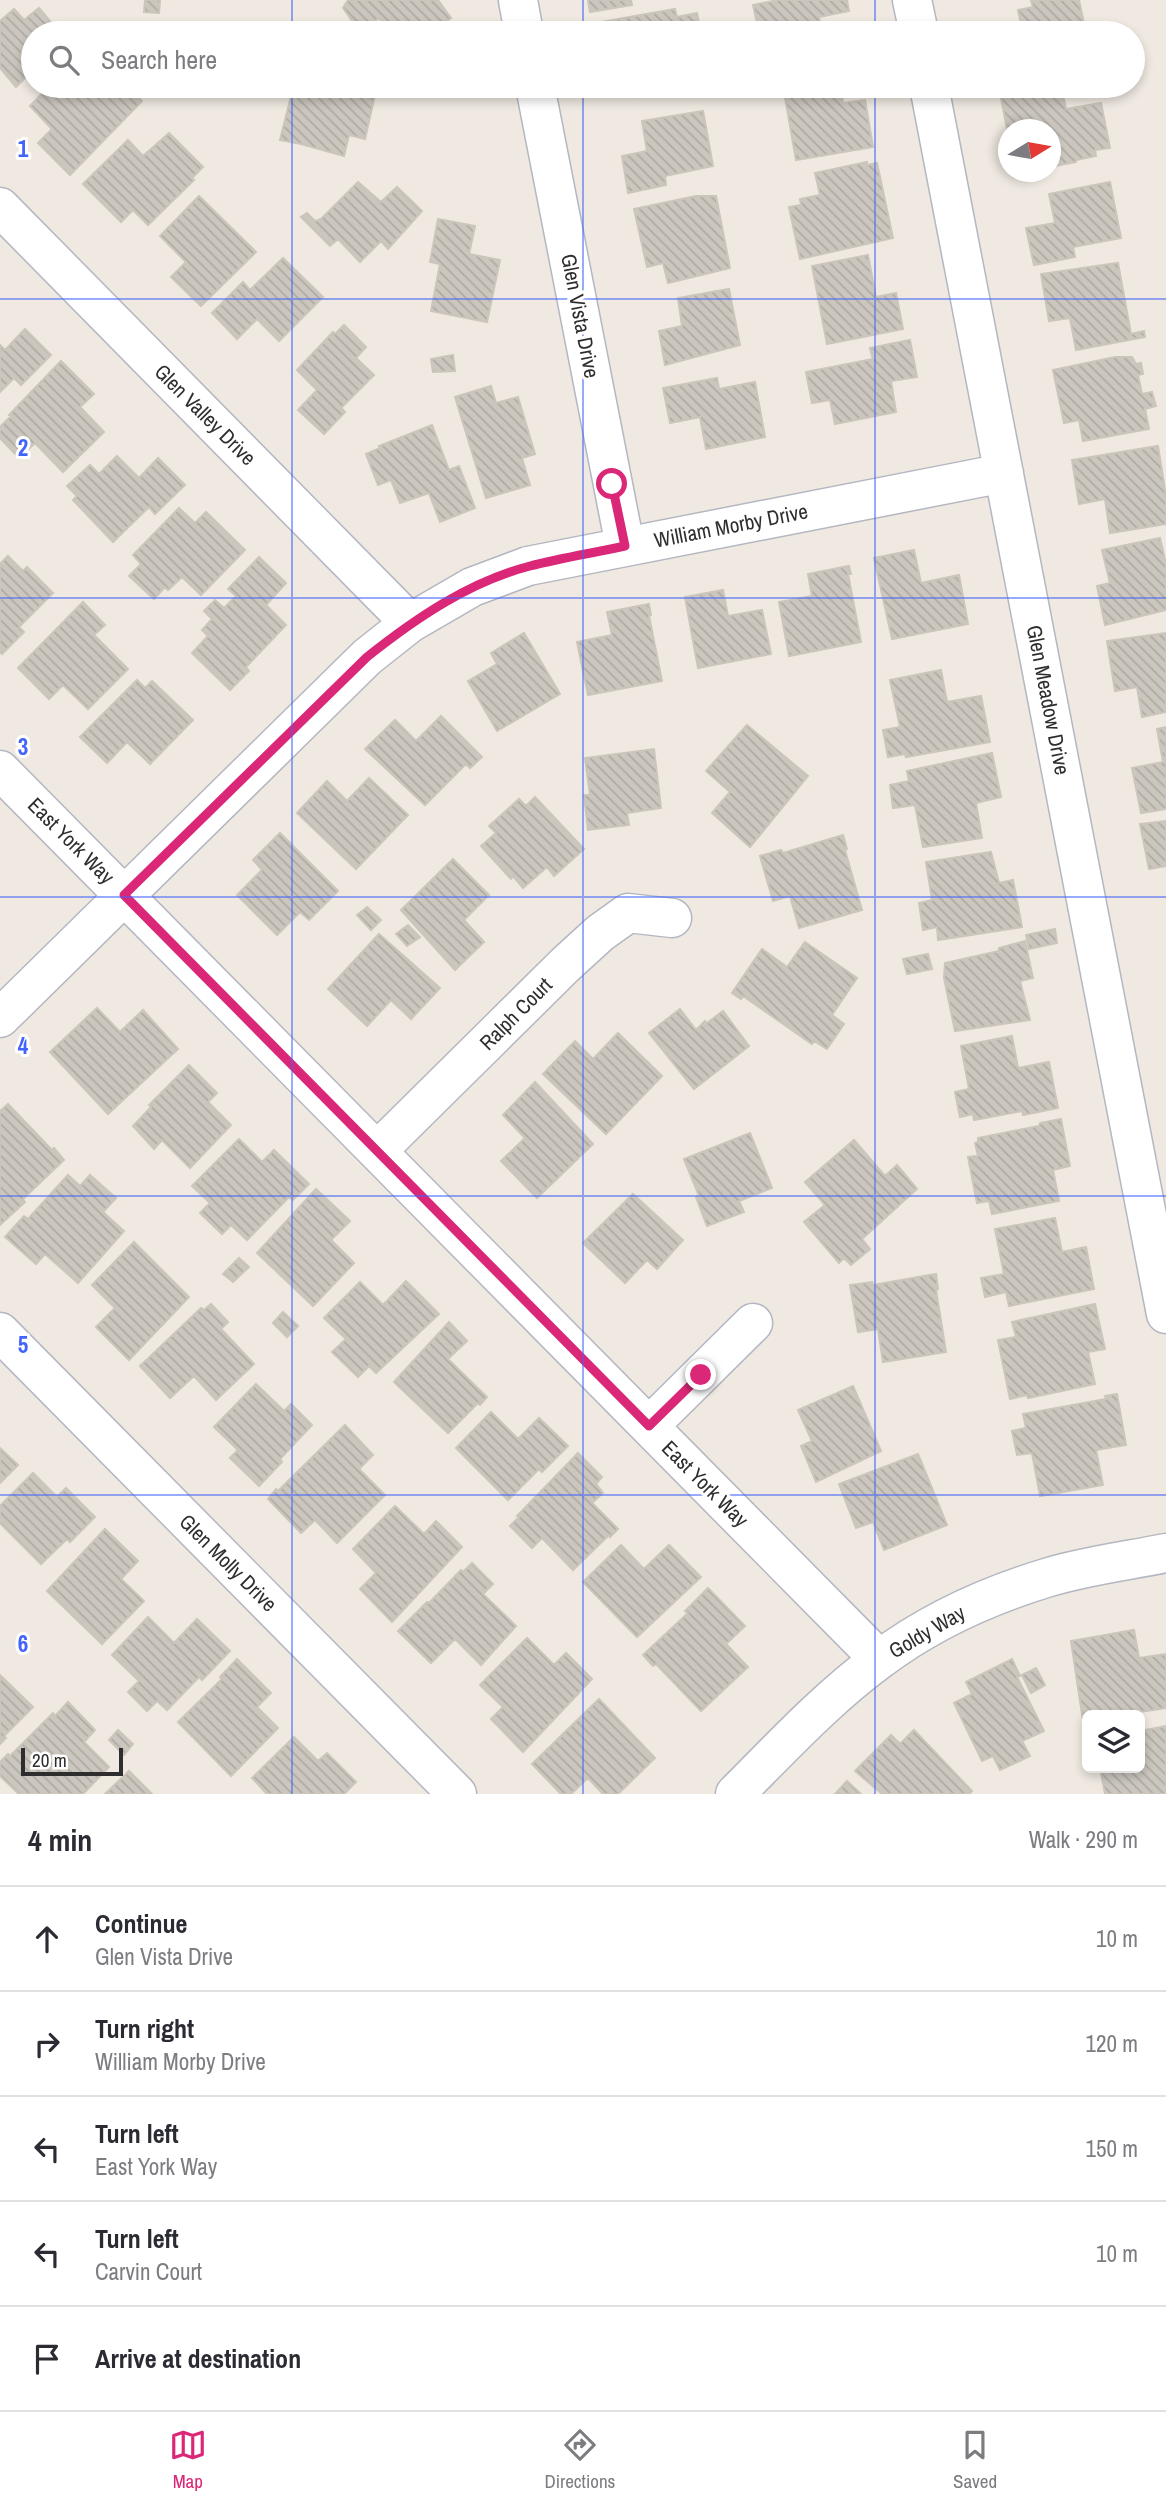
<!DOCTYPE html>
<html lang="en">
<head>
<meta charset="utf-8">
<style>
	:root { --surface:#fff; --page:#f2f2f3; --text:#2b2b33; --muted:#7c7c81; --line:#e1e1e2; --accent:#db2777 }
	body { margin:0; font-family:"Archivo Narrow",sans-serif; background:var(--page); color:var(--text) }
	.controls { position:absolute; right:21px; bottom:21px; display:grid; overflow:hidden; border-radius:10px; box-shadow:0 4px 10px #0003 }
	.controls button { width:63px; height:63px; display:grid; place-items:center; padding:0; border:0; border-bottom:2px solid var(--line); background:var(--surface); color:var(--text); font:35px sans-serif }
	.compass { position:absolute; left:998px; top:119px; width:63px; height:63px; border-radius:50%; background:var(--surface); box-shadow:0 4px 10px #0003; rotate:79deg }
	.scale { position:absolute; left:21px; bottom:18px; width:102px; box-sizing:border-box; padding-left:7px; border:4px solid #2e2e2e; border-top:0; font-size:19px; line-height:24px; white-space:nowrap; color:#2e2e2e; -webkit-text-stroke:5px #fff; paint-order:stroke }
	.stop { position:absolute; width:21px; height:21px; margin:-16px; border:5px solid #db2777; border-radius:50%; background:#fff }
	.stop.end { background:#db2777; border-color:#fff; box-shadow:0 2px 7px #0008 }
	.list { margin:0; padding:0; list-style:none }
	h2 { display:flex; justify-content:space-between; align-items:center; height:91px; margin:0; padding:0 28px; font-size:30px }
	h2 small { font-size:23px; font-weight:400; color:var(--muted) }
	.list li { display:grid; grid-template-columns:46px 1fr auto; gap:21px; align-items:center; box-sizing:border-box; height:105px; padding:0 28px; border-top:2px solid var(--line) }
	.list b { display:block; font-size:26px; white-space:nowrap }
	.list p { margin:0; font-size:23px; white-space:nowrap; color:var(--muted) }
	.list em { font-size:23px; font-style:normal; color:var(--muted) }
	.icon { flex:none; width:38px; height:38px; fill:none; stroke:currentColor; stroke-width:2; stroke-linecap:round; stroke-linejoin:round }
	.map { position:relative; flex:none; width:1166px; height:1794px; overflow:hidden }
	.search { position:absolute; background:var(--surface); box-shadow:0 4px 10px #0003; left:21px; right:21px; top:21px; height:77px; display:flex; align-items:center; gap:18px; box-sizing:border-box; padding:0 24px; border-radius:38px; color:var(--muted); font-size:26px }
	.sheet { height:616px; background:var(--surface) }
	nav { display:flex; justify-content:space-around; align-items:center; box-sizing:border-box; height:98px; border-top:2px solid var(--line); background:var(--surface); font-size:19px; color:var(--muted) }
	nav a { display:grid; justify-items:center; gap:4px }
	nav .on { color:var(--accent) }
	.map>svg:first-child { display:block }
	.building { fill:url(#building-back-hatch); stroke:#cbc5ba; stroke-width:2 }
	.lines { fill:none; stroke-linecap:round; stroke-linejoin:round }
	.street-casing { stroke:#b4b7c1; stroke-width:41 }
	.street { stroke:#fff; stroke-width:38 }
	.route { stroke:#db2777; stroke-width:9 }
	.grid { fill:none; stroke:#4264fb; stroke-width:2; stroke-opacity:0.55 }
	.labels { text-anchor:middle; stroke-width:6; stroke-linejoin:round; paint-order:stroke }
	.street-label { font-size:21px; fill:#2e2e2e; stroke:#fff }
	.grid-label { font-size:23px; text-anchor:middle; font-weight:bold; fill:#4264fb; stroke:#fff; stroke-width:6; stroke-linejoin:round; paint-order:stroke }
</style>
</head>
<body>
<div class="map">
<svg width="1166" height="1794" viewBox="0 0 1166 1794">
	<defs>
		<pattern id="building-back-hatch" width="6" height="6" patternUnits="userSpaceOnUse" patternTransform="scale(1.75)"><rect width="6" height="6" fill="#cbc7bf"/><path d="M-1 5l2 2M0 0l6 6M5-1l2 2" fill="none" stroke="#afaba4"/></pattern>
	</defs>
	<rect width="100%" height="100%" fill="#efe9e1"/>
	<path class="building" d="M145,0h15l-1,13 -15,-1z
		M348,0h90l13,18 -20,15h-40l-12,-15 -12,9 -10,1 -14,-20z
		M588,0h43l1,5 -42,7z
		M778,0h69l2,11 -30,6 3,16h-63l-6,-28z
		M1031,0h48l7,33h-63l-5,-23 15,-3z
		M39,8l11,13 -10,12h-7v37l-17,17 -16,-19v-47l14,-12 10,11z
		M675,9l2,8 20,-4 4,20h-98l-2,-11z
		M49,86h42l4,3 3,-3h29l15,15 -72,74 -32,-32 14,-14 -22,-23z
		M313,86h64l-12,53 -16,-4 -5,21 -43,-12 -21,-4 13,-52 18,5z
		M632,86h57v1l-55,10z
		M783,86h57l3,17 22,-3 8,47 -77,13z
		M1061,86l5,23 35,-6 9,45 -15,2 1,6 -20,4v2l-26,5v-37h-41v9l-8,-41z
		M703,111l10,55 -48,10 1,9 -38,8 -6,-37 25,-5 -5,-30z
		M169,133l34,34 -11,11 2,2 -46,45 -15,-15 -12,12 -38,-38 45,-44 15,16z
		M867,162v3l10,-2 16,75 -93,21 -11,-52 12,-2 -1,-6 20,-4 -5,-22z
		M358,182l23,20 16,-15 25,24 -34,38 -7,-8 -21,21 -22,-23 -8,7 -29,-29 6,-4 8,8 6,-2z
		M1110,182l11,56 -48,9 2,10 -41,8 -8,-37 29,-5 -6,-29z
		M199,196l57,56 -55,54 -30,-29 15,-15 -26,-26z
		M696,196h20l14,72 -62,15 -5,-20 -16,4 -13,-58z
		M438,219l37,7 -6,28 31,6 -13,62 -56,-11 9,-47 -10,-2z
		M868,255l8,42 20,-4 7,36 -76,15 -15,-78z
		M283,258l40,39 -44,44 -22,-22 -20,20 -25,-26 31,-31 7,8z
		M1118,263l13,71 13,-3 1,6 -69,13 -6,-32 -21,3 -8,-47z
		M729,289l11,56 -75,20 -6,-34 23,-5 -4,-28z
		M344,325l22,22 -10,11 18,17 -33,33 4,4 -21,22 -26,-24 19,-20 -20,-20 36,-38 2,2z
		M25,329l26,26 -30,30 -7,-7 -14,14v-47l5,5z
		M910,340l7,37 -26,4 5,31 -61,12 -5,-24 -18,3 -6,-31 67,-13 -3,-11z
		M453,355l2,16 -22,1 -2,-13z
		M1115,357h17l4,7 5,-1 2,11 -5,1 4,19 10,-2 4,14 -11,3 4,20 -66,12 -4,-21 -15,3 -11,-53z
		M61,361l33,33 -14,13 24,25 -41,40 -28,-29 -16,15 -19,-20v-11l11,-11 -2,-1z
		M717,378l2,11 36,-7 10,55 -59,12 -6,-32 -30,6 -7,-35z
		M491,386l5,17 22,-6 17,57 -13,4 8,27 -44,13 -31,-101z
		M432,425l17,45 10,-4 16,42 -35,14 -11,-29 -29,10 -9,-23 -13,5 -12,-31 14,-6 -1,-2z
		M1158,446l8,50v28l-56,9 -5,-34 -26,5 -7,-44z
		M117,456l22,22 19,-20 27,27 -30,29 -6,-7 -36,35 -40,-42 4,-4 -10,-10 23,-21 9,9z
		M179,508l16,15 11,-11 39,38 -44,45 -19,-18 -14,13 -3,-3 -11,12 -25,-23 12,-12 -8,-9z
		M1160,538l6,26v46l-61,15 -8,-39 13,-3 -8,-33z
		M914,550l7,33 38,-8 9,49 -76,15 -18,-81z
		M8,556l15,15 4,-4 26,26 -34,34 5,5 -22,22 -2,-2v-88z
		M259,557l27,26 -20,22 20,20 -40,42 3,4 -19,19 -38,-37 16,-17 -6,-6 10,-11 -8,-8 11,-11 9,8 12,-12 -8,-7z
		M849,566l2,8h-3l13,68 -72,14 -10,-54 33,-6 -4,-22z
		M723,590l5,26 34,-6 9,44 -73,14 -13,-71z
		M83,602l22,23 -11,10 34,34 -40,40 -25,-24 -14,14 -31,-31z
		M649,604l2,11 -2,1 13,65 -74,14 -11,-53 35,-7 -5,-23z
		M524,633l36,61 -63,37 -29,-50 29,-17 -6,-11z
		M1166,633v79l-24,5 -5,-30 -22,4 -8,-50z
		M941,670l6,32 34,-6 9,46 -84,15 -1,-3 -17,3 -5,-27 17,-3 -10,-47z
		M137,680l8,8 7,-7 41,39 -43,44 -23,-22 -20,21 -27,-26z
		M441,716l41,41 -12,11 -4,-4 -41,41 -60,-56 30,-29 21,21z
		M747,725l61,51 -58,71 -38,-34 18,-21 -24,-21z
		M1166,727v82l-25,4 -9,-45 31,-6 -6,-33z
		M654,749l7,59 -34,5 2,12 -41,5 -4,-35h6l-5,-37z
		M992,753l9,44 -25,6 6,35 -59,9 -8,-42 -22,3 -3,-23 19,-4 -2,-10z
		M369,778l39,37 -52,54 -59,-56 30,-32 20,20z
		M535,797l49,52 -30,27 -7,-9 -24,21 -10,-12 -2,3 -30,-33 15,-13 -7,-7 30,-27 7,7z
		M1166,821v45l-17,3 -9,-45z
		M280,833l58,58 -29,29 -9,-8 -23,23 -40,-40 25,-25 -9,-10z
		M843,835l4,14 -2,1 17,60 -63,18 -9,-32 -17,5 -13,-45 21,-6 2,3z
		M991,852l8,31 14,-3 9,47 -84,13 -1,-13 -14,3 -4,-27 13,-3 -6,-38z
		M453,859l36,36 -25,25 20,22 -29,28 -54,-60z
		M367,907l14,13 -10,10 -14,-15z
		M408,925l12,12 -13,9 -11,-12z
		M1055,929l2,14 -28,6 -3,-14z
		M379,934l61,54 -29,31 -20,-19 -24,26 -39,-37z
		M1025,941l8,37 -13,3 10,39 -75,11 -11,-53 1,-15 54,-12v-3z
		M805,942l52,36 -25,37 12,9 -17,25 -13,-8 -2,3 -69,-48 -2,3 -9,-6 30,-44 25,18z
		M928,954l4,15 -25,5 -4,-15z
		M97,1008l23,24 23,-22 35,39 -70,65 -58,-62z
		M680,1009l16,21 9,-9 2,2 16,-12 26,35 -55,43 -45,-56z
		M618,1033l44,43 -56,58 -63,-60 32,-33 18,18z
		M1012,1036l6,32 31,-6 9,46 -35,7 -1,-4 -48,9 -1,-6 -13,3 -5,-25 14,-3 -8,-43z
		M189,1065l28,28 -9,9 23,23 -41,43 -28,-28 -8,9 -21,-23 18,-19 -2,-2z
		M535,1082l58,62 -56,54 -36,-37 24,-23 -22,-23z
		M8,1104l44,46 2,-2 10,12 -41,39 2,3 -25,23v-114z
		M1061,1119l9,47 -17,4 6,31 -67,13 -3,-13 -12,2 -9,-46 10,-1 -3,-13 3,-1v-4l61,-12 1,-3z
		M750,1133l22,55 -33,13 5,11 -37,14 -11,-29 3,-1 -15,-37z
		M239,1139l23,23 12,-12 35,34 -16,16 -4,-3 -42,43 -16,-15 -9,9 -22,-21 10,-10 -18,-17z
		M854,1140l31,36 12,-11 20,24 -55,50 8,10 -19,16 -7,-7 -5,5 -35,-41 21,-17 -20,-23z
		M68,1175l12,11 10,-11 26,23 -13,14 21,19 -46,52 -33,-29 -9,10 -31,-27 19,-21 4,3z
		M316,1189l34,32 -19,19 23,23 -41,43 -56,-53z
		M633,1194l50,46 -26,29 -10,-9 -22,23 -42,-40z
		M1055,1218l7,34 24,-5 8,42 -85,17 -3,-14 -21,5 -4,-19 23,-4 -9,-45z
		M134,1242l55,55 -60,63 -33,-33 19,-19 -23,-23z
		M239,1258l10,9 -16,15 -10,-8z
		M936,1274l2,15 -2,1 10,62 -63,10 -5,-33 -20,3 -8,-47 22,-3 1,3z
		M406,1281l33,33 -63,59 -7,-7 -11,11 -26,-25 14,-13 -22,-21 36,-36 23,23z
		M211,1304l17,18 -7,7 33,35 -38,36 -22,-24 -24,22 -30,-32 61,-58 3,2z
		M1095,1304l10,45 -17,3 7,32 -67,14 -1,-3 -17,4 -12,-59 18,-3 -4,-15z
		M283,1312l15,14 -11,11 -14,-14z
		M449,1322l18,19 -19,18 39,38 -7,8 -2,-2 -30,30 -54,-51z
		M256,1384l28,27 7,-7 21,21 -32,34 2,3 -23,24 -29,-28 8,-8 -24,-23z
		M853,1386l28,65 -65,31 -15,-36 11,-5 -14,-31z
		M1117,1394l9,51 -30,5 7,35 -63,11 -8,-43 -15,2 -5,-24 14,-3 -3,-14 83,-15 -1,-3z
		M491,1412l27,27 21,-21 29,28 -26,26 -3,-3 -31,31 -52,-52z
		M345,1425l28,30 -14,14 26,26 -48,48 -22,-23 -14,13 -33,-34 8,-10 2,2z
		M0,1448l18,17 -18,18z
		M578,1453l24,24 -6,7 7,9 -11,10 26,26 -8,8 -1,-2 -36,35 -31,-32 -10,10 -22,-22 9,-9 -2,-1z
		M918,1454l29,71 -63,25 -11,-28 -17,6 -17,-44z
		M33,1473l24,24 9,-9 29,29 -25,25 -3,-3 -26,25 -41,-41v-17z
		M395,1506l29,28 12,-13 26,26 -70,75 -32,-33 16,-16 -23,-24z
		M105,1529l33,32 -17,18 23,22 -42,43 -55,-53z
		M621,1545l23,24 25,-24 32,32 -64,60 -54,-55z
		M472,1563l21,21 -10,10 33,32 -35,39 -26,-26 -24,24 -33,-32 29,-29 2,1 32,-33 2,2z
		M708,1588l37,38 -19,18 22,23 -47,44 -45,-47 -3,2 -10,-11 45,-42 -3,-2z
		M148,1617l26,26 23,-24 33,32 -28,29 -3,-3 -32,33 -10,-9 -10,10 -19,-19 11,-11 -27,-26z
		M1134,1630l5,28 27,-4v54l-46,7h-33v6h-4l-12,-80z
		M527,1638l27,27 12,-12 26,26 -69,73 -32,-33 12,-12 -23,-22z
		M237,1659l34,34 -14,14 21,21 -47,48 -53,-54 44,-43 -2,-2z
		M1012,1659l8,17 -3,1 27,54 -22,10 8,15 -30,14 -7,-14 -11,5 -28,-58 18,-9 -6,-12z
		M1036,1668l9,17 -14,8 -9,-18z
		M0,1675l33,32 -29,29 2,2 -6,6z
		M599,1699l56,59 -37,36h-15l-15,-16 -17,16h-10l-29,-30z
		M68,1702l27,28 -11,12 25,25 -26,27h-64l-19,-18v-14l8,-8 2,2 43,-43 2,3z
		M1166,1726v68h-61l-5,-26h40v-37z
		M118,1730l15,14 -9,11 -15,-15z
		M914,1730l58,61 -3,3h-87l-27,-23 36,-36 9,9z
		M294,1737l24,24 9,-8 29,29 -12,12h-77l-15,-16z
		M129,1771l23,23h-47z
		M847,1781l14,13h-26z"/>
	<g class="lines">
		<g class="street-casing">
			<path id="street" d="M518,0l6,33
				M912,0l7,33
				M535,86l90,460
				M929,86l237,1228
				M0,207l410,416
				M0,770l879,889
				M0,1018l367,-361 43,-34 62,-36 56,-21 476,-93
				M377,1151l188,-186 35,-32 28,-20 44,5
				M0,1332l457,462
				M649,1426l104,-103
				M735,1794c46,-46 91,-95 144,-134 49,-37 108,-64 167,-82 38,-12 80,-17 120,-25"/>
		</g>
		<use href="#street" class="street"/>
	</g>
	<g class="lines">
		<path class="route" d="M612,484l13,62c-32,7 -64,12 -95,20 -61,16 -114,52 -163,91l-243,238 525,531 52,-51"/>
	</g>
	<path class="grid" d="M292,0v33M583,0v33M875,0v33M292,86v1708M583,86v1708M875,86v1708M0,299h1166M0,598h1166M0,897h1166M0,1196h1166M0,1495h1166"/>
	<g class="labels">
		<g class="street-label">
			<text transform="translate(580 316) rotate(79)" y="7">Glen Vista Drive</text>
			<text transform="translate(205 415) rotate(45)" y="7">Glen Valley Drive</text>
			<text transform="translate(731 526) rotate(-11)" y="7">William Morby Drive</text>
			<text transform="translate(1048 700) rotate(79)" y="7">Glen Meadow Drive</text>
			<text transform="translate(71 841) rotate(45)" y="7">East York Way</text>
			<text transform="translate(516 1014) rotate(-45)" y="7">Ralph Court</text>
			<text transform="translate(705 1484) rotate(45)" y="7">East York Way</text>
			<text transform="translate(228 1563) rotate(45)" y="7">Glen Molly Drive</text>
			<text transform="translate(927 1632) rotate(-30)" y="7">Goldy Way</text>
		</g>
	</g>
	<g class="grid-label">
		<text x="23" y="157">1</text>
		<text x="23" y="456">2</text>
		<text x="23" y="755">3</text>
		<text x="23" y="1054">4</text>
		<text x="23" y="1353">5</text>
		<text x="23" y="1652">6</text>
	</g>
</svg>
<div class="controls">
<button><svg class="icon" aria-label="layers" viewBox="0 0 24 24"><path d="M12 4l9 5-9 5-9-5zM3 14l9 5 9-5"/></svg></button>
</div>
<svg class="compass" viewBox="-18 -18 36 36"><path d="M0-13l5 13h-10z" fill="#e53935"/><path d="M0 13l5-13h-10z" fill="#7c7c81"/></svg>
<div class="scale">20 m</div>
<div class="stop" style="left:612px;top:484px"></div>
<div class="stop end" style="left:701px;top:1375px"></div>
<div class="search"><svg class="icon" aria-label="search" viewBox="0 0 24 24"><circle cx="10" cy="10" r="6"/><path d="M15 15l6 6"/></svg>Search here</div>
</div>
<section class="sheet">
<h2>4 min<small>Walk · 290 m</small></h2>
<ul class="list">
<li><svg class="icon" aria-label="ahead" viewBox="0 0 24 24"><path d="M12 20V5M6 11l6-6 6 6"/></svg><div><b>Continue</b><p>Glen Vista Drive</p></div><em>10 m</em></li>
<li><svg class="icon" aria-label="right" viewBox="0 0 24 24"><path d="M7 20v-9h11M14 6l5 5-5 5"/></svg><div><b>Turn right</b><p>William Morby Drive</p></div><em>120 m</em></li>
<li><svg class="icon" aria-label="left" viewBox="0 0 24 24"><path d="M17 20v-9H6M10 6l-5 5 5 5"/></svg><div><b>Turn left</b><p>East York Way</p></div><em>150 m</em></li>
<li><svg class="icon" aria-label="left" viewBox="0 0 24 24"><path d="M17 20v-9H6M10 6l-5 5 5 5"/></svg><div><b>Turn left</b><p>Carvin Court</p></div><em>10 m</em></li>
<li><svg class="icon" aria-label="arrive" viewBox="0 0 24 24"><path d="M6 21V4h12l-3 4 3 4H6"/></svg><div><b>Arrive at destination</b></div></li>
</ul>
</section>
<nav>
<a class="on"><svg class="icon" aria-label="map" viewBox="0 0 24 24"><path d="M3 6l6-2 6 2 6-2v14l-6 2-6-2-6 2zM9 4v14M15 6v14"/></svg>Map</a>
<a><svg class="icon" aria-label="directions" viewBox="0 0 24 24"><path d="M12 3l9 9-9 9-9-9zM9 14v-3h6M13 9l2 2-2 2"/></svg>Directions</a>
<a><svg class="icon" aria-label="saved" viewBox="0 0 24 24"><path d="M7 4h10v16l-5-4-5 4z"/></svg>Saved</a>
</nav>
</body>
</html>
